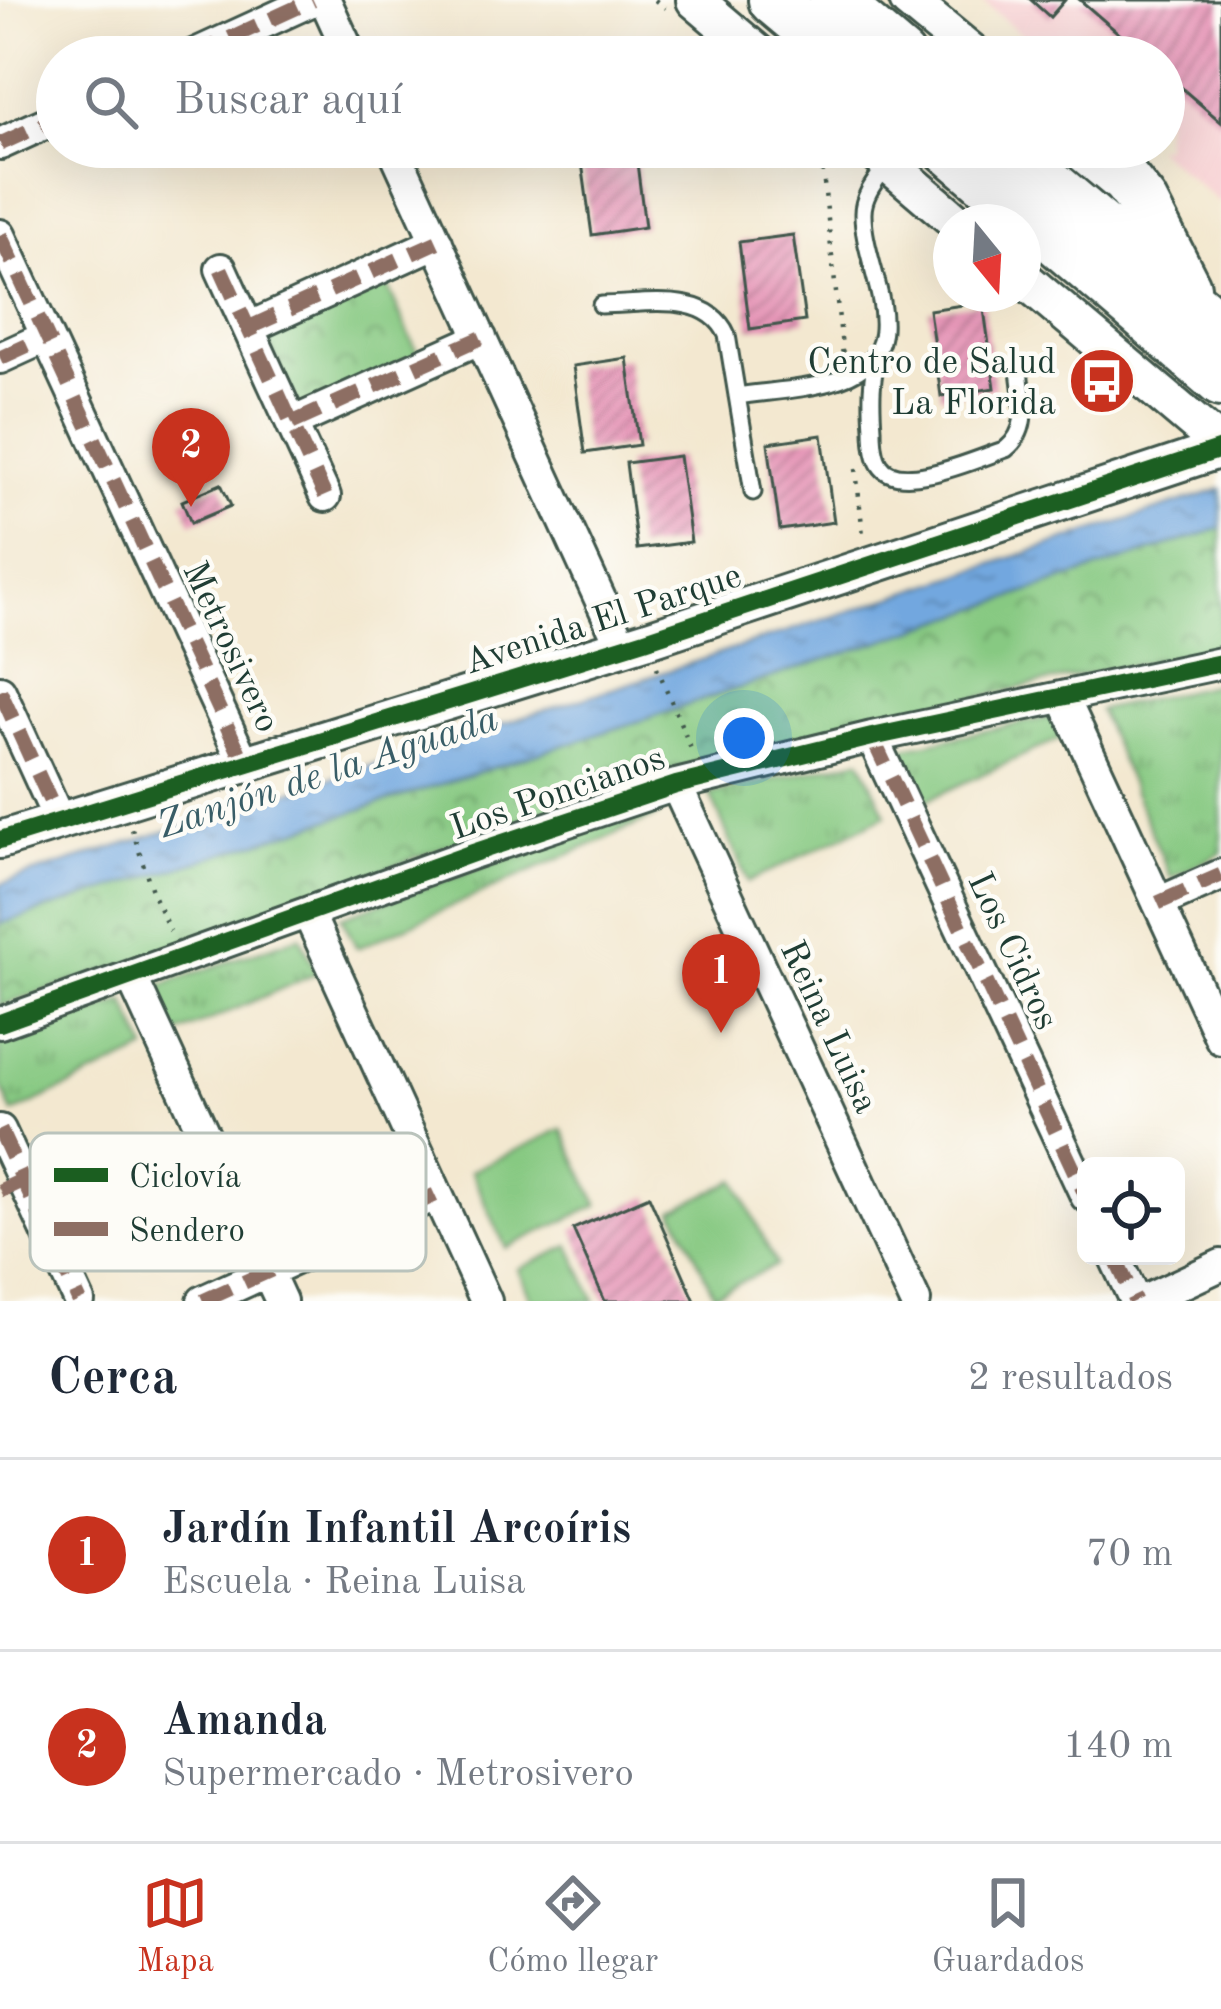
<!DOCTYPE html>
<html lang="es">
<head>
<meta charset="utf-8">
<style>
	:root { --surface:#fff; --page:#f6f6f7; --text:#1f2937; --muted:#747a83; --line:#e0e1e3; --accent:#c8321e }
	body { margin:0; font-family:"Old Standard TT",serif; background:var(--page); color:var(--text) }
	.controls { position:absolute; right:36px; bottom:36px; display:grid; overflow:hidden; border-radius:18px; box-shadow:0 12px 48px #0002 }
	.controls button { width:108px; height:108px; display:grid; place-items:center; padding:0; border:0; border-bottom:3px solid var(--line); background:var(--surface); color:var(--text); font:60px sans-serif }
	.compass { position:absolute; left:933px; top:204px; width:108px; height:108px; border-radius:50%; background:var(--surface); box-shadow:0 12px 48px #0002; rotate:162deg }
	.you { position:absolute; left:744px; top:738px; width:42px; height:42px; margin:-30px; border:9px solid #fff; border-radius:50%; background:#1a73e8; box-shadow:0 0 0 18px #1a73e833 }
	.badge { display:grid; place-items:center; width:78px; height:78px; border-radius:50%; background:var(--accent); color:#fff; font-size:39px; font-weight:700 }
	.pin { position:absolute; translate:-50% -99px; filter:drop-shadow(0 3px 6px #0008) }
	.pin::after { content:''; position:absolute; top:63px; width:42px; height:36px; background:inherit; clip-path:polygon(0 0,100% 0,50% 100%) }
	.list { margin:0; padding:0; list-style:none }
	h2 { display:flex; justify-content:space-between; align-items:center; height:156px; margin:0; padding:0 48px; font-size:51px }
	h2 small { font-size:39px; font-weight:400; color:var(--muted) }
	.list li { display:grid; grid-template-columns:78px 1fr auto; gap:36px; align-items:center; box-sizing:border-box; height:192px; padding:0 48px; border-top:3px solid var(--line) }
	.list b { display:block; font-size:45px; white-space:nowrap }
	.list p { margin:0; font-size:39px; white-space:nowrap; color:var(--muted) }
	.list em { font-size:39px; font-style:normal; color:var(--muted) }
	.icon { flex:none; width:66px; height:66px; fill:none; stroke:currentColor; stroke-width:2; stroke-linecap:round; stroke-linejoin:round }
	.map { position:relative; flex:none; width:1221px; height:1301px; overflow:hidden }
	.search { position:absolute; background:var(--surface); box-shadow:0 12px 48px #0002; left:36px; right:36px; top:36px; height:132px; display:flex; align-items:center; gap:30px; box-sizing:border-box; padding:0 42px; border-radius:66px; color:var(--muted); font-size:45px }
	.sheet { height:540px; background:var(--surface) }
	nav { display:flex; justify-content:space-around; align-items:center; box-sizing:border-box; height:168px; border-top:3px solid var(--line); background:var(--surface); font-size:33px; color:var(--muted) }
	nav a { display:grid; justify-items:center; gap:6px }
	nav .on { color:var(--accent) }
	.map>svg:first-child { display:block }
	.built { fill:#f7cfd2 }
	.grass { fill:url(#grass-tufts); stroke:#53835b; stroke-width:3 }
	.park { fill:url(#park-crowns); stroke:#53835b; stroke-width:3 }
	.pitch { fill:#87c982; stroke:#53835b; stroke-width:3 }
	.water { fill:url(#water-ripples); stroke:#48728a; stroke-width:3 }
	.building { fill:url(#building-hatch) }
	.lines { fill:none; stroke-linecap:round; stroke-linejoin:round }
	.service-casing { stroke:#3f574b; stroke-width:21 }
	.minor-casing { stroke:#3f574b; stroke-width:36 }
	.tertiary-casing { stroke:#3f574b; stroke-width:42 }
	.primary-casing { stroke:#3f574b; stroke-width:54 }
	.path { stroke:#3f574b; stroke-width:4.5; stroke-dasharray:3 9; stroke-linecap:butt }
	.service { stroke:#fff; stroke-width:15 }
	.minor { stroke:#fff; stroke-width:30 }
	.tertiary { stroke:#fff; stroke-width:36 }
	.primary { stroke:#fff; stroke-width:48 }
	.quiet { stroke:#8d6e63; stroke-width:15; stroke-dasharray:30 15; stroke-linecap:butt }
	.cycleway-casing { stroke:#fdfcf7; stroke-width:26 }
	.cycleway { stroke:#1b5e20; stroke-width:18 }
	.labels { text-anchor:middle; stroke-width:9; stroke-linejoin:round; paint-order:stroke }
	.poi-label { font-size:36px; fill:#1f3d34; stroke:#fdfcf7; text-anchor:end }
	.street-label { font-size:36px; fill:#1f3d34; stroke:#fdfcf7 }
	.water-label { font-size:39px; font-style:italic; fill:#385d67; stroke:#fdfcf7 }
	.key { fill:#fdfcf7; stroke:#bac3bc; stroke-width:3 }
	.key-label { font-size:33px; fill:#1f3d34 }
</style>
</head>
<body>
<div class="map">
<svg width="1221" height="1301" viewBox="0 0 1221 1301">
	<defs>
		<pattern id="grass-tufts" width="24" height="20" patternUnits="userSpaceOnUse" patternTransform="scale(3)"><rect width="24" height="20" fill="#87c982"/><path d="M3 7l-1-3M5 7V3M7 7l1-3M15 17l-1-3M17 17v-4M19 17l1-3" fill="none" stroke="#6ea46b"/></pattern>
		<pattern id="park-crowns" width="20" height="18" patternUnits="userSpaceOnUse" patternTransform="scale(3)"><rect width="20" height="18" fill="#87c982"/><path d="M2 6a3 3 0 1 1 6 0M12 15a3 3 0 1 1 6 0" fill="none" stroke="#6ea46b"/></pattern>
		<pattern id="water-ripples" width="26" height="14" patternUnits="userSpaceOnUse" patternTransform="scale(3)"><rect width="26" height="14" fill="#72a7df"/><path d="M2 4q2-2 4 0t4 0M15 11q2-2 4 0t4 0" fill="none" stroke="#5d89b6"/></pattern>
		<pattern id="building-hatch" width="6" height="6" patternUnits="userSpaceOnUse" patternTransform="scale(3)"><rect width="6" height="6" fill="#e697b8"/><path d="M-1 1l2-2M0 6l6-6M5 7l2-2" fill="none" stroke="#ba7c96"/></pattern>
	</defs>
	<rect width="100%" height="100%" fill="#fdfcf7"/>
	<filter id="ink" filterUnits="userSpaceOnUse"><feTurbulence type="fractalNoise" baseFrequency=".00833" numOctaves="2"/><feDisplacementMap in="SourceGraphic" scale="24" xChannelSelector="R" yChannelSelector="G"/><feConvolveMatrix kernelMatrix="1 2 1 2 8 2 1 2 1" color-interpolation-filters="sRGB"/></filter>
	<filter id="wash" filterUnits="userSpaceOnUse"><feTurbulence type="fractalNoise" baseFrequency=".004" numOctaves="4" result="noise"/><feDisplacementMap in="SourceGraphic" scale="48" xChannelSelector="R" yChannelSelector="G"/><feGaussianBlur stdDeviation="2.7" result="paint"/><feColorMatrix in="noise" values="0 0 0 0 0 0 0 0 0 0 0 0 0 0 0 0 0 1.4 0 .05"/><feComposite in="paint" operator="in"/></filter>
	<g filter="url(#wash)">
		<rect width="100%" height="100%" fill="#f3e8d0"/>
		<path class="built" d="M981,0h240v204l-67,-57h10v-90h-116z"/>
		<path class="grass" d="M1221,683v170l-50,25 -72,-168z
			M1052,717l9,21 -141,65 -24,-54z
			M861,759l25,56 -138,67 -38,-88z
			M654,806l4,9 -301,133 -16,-31z
			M300,936l17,37 -146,64 -20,-48z
			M125,1001l22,49 -134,63 -13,-29v-41z"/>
		<path class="park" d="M384,279l37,82 -120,54 -37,-82z
			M1221,528v120l-184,36 -330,76 -259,85 -221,86 -227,75v-82l633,-201z"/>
		<path class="pitch" d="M562,1129l36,76 -92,43 -35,-77z
			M736,1180l40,85 -62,29 -40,-84z
			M570,1246l25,55h-63l-14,-32z"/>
		<path class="water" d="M1221,489v39l-588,195 -633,201v-40l631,-201z"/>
		<g id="blocks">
			<path class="building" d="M1031,0h34l-15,17z
				M1080,0h141v122l-57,-49v-16h-18z
				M656,35l3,22h-55l-2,-15z
				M442,147h52v3l-51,7z
				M589,147h46l10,80 -53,8 -12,-87z
				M793,235l12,86 -55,8 -11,-87z
				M983,302l12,86 -54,8 -12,-86z
				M627,358l12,87 -54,8 -12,-87z
				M822,435l12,87 -54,8 -12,-87z
				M679,456l12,86 -54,7 -11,-86z
				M221,484l10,22 -40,17 -9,-22z
				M649,1196l46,105h-90l-32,-72z"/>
		</g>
	</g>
	<g filter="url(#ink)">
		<use href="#blocks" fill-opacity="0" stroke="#3f574b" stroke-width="3"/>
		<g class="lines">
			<g class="service-casing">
				<path id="service" d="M601,305c43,0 106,-15 126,30l26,157
					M878,352c-7,27 -7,48 -5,76 0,10 1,28 7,37 18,30 99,-7 126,-16 25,-20 16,-49 13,-79
					M737,396c33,-5 71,-6 103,-17 82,-28 22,-109 23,-166 0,-19 15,-35 25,-50"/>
			</g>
			<g class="minor-casing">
				<path id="minor" d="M325,0l26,57
					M189,57l124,-57
					M0,144l57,-26
					M393,147l229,500
					M0,235l244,528
					M221,269l104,227
					M248,328l189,-86
					M0,358l46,-21
					M292,423l189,-85
					M0,691l59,129
					M1063,697l158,342
					M872,737l214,459
					M676,785l239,516
					M1158,903l63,-28
					M309,915l177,386
					M132,978l149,323
					M0,1023l473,-170 203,-68 196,-48 349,-74
					M0,1130l79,171
					M1114,1256l21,45
					M203,1301l234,-107
					M1144,1301l77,-36"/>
			</g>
			<g class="tertiary-casing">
				<path id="tertiary" d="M695,0l67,57
					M908,0l69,57
					M869,147l88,75
					M1023,278l198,167
					M0,840l645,-200 576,-191"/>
			</g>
			<g class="primary-casing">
				<path id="primary" d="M773,0l68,57
					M834,0l67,57
					M946,147l275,235
					M1007,147l214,181
					M1085,147l40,33 17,21 44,86"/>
			</g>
			<path class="path" d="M655,0l10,8
				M820,147l23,209
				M856,469l7,66
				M657,667l35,84
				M132,829l22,68 16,34"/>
			<use href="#service" class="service"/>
			<use href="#minor" class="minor"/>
			<use href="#tertiary" class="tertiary"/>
			<use href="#primary" class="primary"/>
			<path class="quiet" d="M189,57l124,-57
				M0,144l57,-26
				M0,235l244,528
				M221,269l104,227
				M248,328l189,-86
				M0,358l46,-21
				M292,423l189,-85
				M0,691l59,129
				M872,737l214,459
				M1158,903l63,-28
				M0,1130l79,171
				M0,1191l23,-11
				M1114,1256l21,45
				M203,1301l234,-107"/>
			<g class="cycleway-casing">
				<path id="cycleway" d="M0,840l645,-200 576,-191
					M0,1023l473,-170 203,-68 196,-48 349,-74"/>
			</g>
			<use href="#cycleway" class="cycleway"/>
		</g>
	</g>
	<defs>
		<g id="bus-disc" transform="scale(3.45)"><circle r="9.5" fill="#c8321e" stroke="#fdfcf7"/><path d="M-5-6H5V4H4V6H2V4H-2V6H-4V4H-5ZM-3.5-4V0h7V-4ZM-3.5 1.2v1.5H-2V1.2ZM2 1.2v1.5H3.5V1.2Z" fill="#fff"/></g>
	</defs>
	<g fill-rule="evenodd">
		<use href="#bus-disc" x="1102" y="381"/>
	</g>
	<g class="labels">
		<g class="poi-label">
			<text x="1056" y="373">Centro de Salud<tspan x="1056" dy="41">La Florida</tspan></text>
		</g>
		<g class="street-label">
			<text transform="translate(602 617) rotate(-18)" y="13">Avenida El Parque</text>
			<text transform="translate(233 646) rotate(65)" y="13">Metrosivero</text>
			<text transform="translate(557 791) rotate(-19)" y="13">Los Poncianos</text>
			<text transform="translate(1015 950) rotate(65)" y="13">Los Cidros</text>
			<text transform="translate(831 1026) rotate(65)" y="13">Reina Luisa</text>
		</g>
		<g class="water-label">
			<text transform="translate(327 770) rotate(-18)" y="14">Zanjón de la Aguada</text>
		</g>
	</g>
	<rect x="30" y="1133" width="396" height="138" rx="18" class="key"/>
	<rect x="54" y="1168" width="54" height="14" fill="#1b5e20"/>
	<rect x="54" y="1222" width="54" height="14" fill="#8d6e63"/>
	<g class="key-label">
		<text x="129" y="1187">Ciclovía</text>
		<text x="129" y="1241">Sendero</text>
	</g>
</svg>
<div class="controls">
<button><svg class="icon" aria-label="locate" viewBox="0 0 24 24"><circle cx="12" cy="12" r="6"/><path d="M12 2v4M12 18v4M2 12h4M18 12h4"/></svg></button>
</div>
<svg class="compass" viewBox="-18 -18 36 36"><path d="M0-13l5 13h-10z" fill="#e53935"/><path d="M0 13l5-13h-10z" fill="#747a83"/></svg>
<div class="you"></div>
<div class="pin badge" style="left:721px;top:1033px">1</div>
<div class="pin badge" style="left:191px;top:507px">2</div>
<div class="search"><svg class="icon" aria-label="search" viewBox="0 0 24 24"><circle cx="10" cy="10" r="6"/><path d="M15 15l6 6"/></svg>Buscar aquí</div>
</div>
<section class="sheet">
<h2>Cerca<small>2 resultados</small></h2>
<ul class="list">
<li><span class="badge">1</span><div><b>Jardín Infantil Arcoíris</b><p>Escuela · Reina Luisa</p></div><em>70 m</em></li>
<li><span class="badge">2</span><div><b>Amanda</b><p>Supermercado · Metrosivero</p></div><em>140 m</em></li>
</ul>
</section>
<nav>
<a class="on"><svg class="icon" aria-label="map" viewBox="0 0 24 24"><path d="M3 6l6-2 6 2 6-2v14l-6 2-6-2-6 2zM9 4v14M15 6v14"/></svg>Mapa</a>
<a><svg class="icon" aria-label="directions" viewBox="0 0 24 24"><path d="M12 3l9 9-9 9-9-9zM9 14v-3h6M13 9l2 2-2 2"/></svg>Cómo llegar</a>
<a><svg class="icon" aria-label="saved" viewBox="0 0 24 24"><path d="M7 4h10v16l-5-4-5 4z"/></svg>Guardados</a>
</nav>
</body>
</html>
